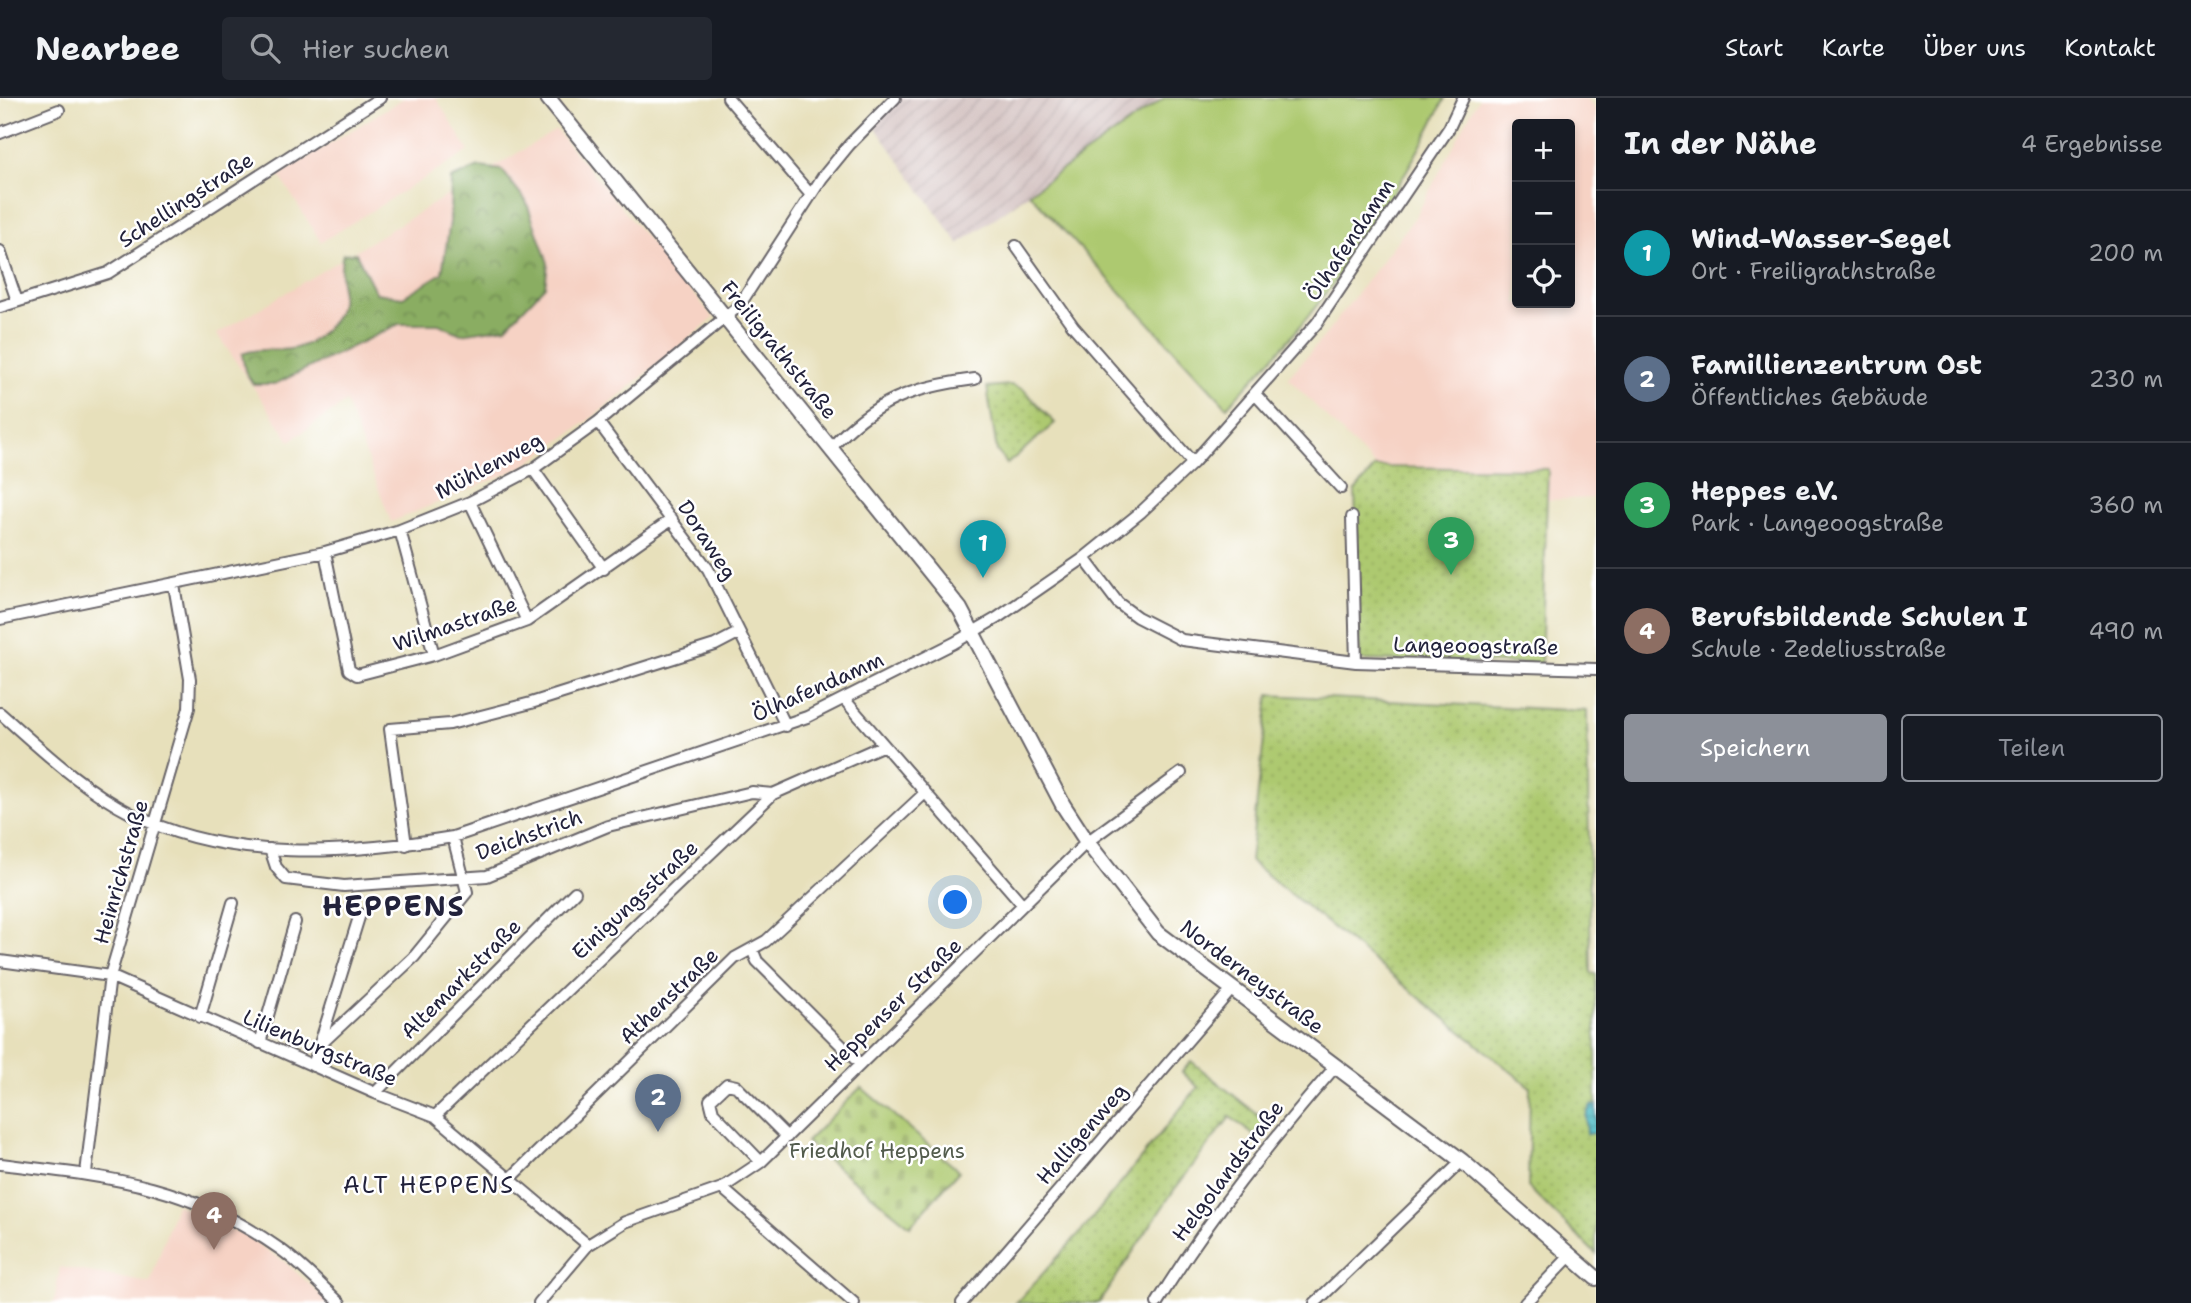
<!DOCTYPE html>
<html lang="de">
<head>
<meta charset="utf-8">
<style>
	:root { --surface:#171b24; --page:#242831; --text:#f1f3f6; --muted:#9ea1a6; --line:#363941; --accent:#8c9099 }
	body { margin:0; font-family:"Shantell Sans",sans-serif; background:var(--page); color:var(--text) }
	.controls { position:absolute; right:21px; top:21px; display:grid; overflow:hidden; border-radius:7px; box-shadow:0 4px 10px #0003 }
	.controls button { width:63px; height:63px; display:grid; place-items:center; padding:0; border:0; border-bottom:2px solid var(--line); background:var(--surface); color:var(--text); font:35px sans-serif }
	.you { position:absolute; left:956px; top:805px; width:24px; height:24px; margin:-18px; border:5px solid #fff; border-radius:50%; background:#1a73e8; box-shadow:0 0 0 10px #1a73e833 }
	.badge { display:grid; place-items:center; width:46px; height:46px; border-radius:50%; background:var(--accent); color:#fff; font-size:23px; font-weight:700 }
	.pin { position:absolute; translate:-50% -58px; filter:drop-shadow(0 2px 4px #0008) }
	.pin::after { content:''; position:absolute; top:37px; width:24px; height:21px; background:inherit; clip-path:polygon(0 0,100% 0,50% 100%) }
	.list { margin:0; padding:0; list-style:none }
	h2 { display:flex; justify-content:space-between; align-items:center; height:91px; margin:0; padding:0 28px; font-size:30px }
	h2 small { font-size:23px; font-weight:400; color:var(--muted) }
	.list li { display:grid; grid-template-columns:46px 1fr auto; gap:21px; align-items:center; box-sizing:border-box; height:126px; padding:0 28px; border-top:2px solid var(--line) }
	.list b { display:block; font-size:26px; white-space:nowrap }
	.list p { margin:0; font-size:23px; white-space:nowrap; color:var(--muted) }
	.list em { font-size:23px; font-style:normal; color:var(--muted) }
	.actions { display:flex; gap:14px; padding:21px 28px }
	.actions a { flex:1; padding:16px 0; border:2px solid var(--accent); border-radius:7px; text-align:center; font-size:24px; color:var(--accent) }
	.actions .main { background:var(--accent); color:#fff }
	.icon { flex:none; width:38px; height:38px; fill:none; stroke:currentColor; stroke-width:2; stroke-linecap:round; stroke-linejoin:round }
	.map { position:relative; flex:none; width:1596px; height:1205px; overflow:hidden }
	header { display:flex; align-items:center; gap:42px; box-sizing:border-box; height:98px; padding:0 35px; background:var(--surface); border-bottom:2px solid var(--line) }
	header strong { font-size:33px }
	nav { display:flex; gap:38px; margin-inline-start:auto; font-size:24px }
	.search { width:490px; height:63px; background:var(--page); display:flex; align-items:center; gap:18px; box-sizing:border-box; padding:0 24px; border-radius:7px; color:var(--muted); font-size:26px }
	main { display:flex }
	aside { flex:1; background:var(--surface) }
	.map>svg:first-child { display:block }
	.built { fill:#f6d2c4; fill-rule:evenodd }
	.industrial { fill:url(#industrial-furrows) }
	.green { fill:url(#green-dots); stroke:#687655; stroke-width:2 }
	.forest { fill:url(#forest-crowns); stroke:#56684e; stroke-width:2 }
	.cemetery { fill:url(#cemetery-stones); stroke:#687655; stroke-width:2 }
	.pitch { fill:#adc96f; stroke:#687655; stroke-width:2 }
	.water { fill:url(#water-rules); stroke:#366e7f; stroke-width:2 }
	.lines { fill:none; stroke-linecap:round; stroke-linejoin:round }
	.minor-casing { stroke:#676468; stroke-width:14 }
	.tertiary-casing { stroke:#676468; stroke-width:18 }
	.minor { stroke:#fff; stroke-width:10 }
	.tertiary { stroke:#fff; stroke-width:14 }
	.labels { text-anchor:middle; stroke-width:5; stroke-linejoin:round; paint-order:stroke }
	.street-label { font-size:21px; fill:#22223b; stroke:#fff }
	.park-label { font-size:21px; fill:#535c4d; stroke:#fff }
	.neighbourhood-label { font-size:23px; letter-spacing:2px; fill:#22223b; stroke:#fff }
	.district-label { font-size:28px; font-weight:bold; letter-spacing:2px; fill:#22223b; stroke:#fff }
</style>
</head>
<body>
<header>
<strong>Nearbee</strong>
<div class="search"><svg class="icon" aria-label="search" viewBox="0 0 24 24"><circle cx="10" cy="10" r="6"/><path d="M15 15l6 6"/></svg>Hier suchen</div>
<nav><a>Start</a><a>Karte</a><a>Über uns</a><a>Kontakt</a></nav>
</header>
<main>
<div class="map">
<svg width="1596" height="1205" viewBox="0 0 1596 1205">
	<defs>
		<pattern id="industrial-furrows" width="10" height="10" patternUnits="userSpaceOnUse" patternTransform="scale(1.75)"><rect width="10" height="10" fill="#d1bfbe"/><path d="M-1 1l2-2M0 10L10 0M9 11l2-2" fill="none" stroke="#b3a4a4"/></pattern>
		<pattern id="green-dots" width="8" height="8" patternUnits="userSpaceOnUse" patternTransform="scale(1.75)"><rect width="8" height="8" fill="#adc96f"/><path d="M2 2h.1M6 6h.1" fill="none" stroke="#95ac61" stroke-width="1.8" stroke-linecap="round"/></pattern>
		<pattern id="forest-crowns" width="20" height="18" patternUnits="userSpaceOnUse" patternTransform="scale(1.75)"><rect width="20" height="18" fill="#8aad62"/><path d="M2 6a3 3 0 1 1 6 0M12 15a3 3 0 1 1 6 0" fill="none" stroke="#708c52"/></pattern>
		<pattern id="cemetery-stones" width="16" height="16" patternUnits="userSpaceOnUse" patternTransform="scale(1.75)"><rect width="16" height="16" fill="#adc96f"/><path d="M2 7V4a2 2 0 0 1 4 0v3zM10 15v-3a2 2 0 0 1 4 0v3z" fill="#95ac61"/></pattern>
		<pattern id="water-rules" width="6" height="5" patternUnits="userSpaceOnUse" patternTransform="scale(1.75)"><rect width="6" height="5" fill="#4ab9c3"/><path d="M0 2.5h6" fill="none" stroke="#3d96a0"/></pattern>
	</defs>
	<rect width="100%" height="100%" fill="#fff"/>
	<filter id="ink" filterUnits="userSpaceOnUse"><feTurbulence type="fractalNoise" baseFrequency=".0143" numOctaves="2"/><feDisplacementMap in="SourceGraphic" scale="14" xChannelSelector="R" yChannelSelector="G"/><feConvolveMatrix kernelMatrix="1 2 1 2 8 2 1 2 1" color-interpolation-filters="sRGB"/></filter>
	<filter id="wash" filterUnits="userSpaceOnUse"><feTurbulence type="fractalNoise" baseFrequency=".00686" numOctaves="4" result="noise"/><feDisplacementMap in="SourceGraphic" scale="28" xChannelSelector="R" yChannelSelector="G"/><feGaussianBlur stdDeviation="1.57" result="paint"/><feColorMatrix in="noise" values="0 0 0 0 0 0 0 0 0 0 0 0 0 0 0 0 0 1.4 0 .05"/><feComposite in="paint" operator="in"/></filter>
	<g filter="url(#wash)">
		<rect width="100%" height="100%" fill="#e7e0bb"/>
		<path class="built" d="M404,0h32l33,53 -148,91 -42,-67z
			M1479,0h107l10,13v387l-49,2 1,-32 -173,-2 -87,-88 39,-45 89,-117zM1517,26h53v179h-44l1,18 -2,-18h-8z
			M556,32l158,188 -121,99 -70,50 -132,55 -45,-120 -56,39 -73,-107z
			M176,1106l72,33 38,26 44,40h-276l6,-36 90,16z"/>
		<path class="industrial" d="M897,0h265l-203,146 -89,-124z"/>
		<path class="green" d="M1011,287l12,4 32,34 -48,41 -10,-13 -10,-64z
			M1375,369l173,2 -7,195 -181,-4 -5,-169z
			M1269,597l318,16 4,262 5,1v280l-68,-67 2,-100 -280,-226z
			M1191,963l77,62 -12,14 -26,-20 -56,73 -75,113h-83l70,-77 112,-139 -16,-15z"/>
		<path class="forest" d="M479,69l23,3 24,31 22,62 -3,23 -39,41 -45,7 -22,-10h-40l-124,60h-22l-8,-13 -3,-17c21,-8 35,-1 54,-6 18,-5 42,-26 45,-45 2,-17 -3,-32 2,-49l13,-1 20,40 27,4 39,-24 8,-51 1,-43z"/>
		<path class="cemetery" d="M861,989l98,84 -49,55 -104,-84z"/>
		<path class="pitch" d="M1164,0h281c-35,74 -91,162 -143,226 -24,29 -50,56 -75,83l-198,-214z"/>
		<path class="water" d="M1591,1007l5,1v27l-9,1 -1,-18z"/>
	</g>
	<g filter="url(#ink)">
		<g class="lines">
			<g class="minor-casing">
				<path id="minor" d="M728,0l83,97
					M0,35l59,-23
					M1016,148l57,80 120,137
					M0,153l17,50
					M0,209l108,-34 272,-175
					M1255,296l86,94
					M598,324l110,147 78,157
					M831,350c43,-48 82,-61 144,-69
					M533,371l71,100
					M470,404l57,119
					M1352,419l4,145
					M400,432l34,125
					M325,454l24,118 8,5 77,-20 93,-34 145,-102
					M1084,460l34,45 19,14 45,23 174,22 240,7
					M0,521l325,-67 75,-22 70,-28 63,-33 65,-47 141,-116 83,-128 27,-33 46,-47
					M844,601l179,206
					M0,615c41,36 82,76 132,101 96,49 218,40 321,23l354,-120 147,-74 43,-25 87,-60 57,-46 52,-49 124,-140 132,-195 14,-30
					M406,747l-16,-116 60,-5 81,-21 184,-58 23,-12
					M270,751l6,18 10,12 58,7 143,-10 121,-50 144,-34 21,2
					M752,851l5,12 103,103
					M0,863l110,15 265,117 60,23 153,129
					M200,919l33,-114
					M260,945l35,-121
					M322,945l92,-86 53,-65 -14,-55
					M313,968l47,-152
					M375,995l200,-201
					M435,1018l338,-322 111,-49
					M761,1064l-48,-50 -3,-12 17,-16 9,2 51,51
					M0,1066c110,13 186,19 280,85 21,15 41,36 60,54
					M86,1075l24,-197 79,-268 1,-29 -16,-94
					M510,1081l225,-221 31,-17 159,-148
					M722,1090l132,115
					M539,1205l49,-58 37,-23 97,-34 39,-26 326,-320 94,-69
					M962,1205l270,-314
					M1157,1205c52,-85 113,-161 178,-236
					M1315,1205l147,-142
					M1525,1205l46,-48"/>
			</g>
			<g class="tertiary-casing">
				<path id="tertiary" d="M548,0l412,511 103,196 24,37 71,91 304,228 134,117"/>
			</g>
			<use href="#minor" class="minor"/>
			<use href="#tertiary" class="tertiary"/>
		</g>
	</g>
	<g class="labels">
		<g class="street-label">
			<text transform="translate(186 102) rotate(-33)" y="7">Schellingstraße</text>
			<text transform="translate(1350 142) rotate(-56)" y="7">Ölhafendamm</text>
			<text transform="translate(779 252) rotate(51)" y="7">Freiligrathstraße</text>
			<text transform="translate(489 368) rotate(-28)" y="7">Mühlenweg</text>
			<text transform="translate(707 442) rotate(57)" y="7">Doraweg</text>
			<text transform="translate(455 526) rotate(-19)" y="7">Wilmastraße</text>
			<text transform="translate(1476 548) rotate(1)" y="7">Langeoogstraße</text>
			<text transform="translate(818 589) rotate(-24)" y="7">Ölhafendamm</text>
			<text transform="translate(529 737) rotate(-20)" y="7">Deichstrich</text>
			<text transform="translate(121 774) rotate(-74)" y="7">Heinrichstraße</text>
			<text transform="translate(635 802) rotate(-43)" y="7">Einigungsstraße</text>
			<text transform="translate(1252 879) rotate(37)" y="7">Norderneystraße</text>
			<text transform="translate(461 881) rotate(-45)" y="7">Altemarkstraße</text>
			<text transform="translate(669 898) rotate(-44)" y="7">Athenstraße</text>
			<text transform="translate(893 907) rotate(-44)" y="7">Heppenser Straße</text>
			<text transform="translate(320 950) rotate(23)" y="7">Lilienburgstraße</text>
			<text transform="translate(1082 1036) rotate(-49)" y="7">Halligenweg</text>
			<text transform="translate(1228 1073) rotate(-53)" y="7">Helgolandstraße</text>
		</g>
		<g class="park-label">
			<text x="877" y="1060">Friedhof Heppens</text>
		</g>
		<g class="neighbourhood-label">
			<text x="429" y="1095">ALT HEPPENS</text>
		</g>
		<g class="district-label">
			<text x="394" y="818">HEPPENS</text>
		</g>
	</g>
</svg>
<div class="controls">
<button>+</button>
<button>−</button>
<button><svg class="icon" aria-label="locate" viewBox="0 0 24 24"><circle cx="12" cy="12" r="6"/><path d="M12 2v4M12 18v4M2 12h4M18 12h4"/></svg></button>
</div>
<div class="you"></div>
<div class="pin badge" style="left:983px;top:480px;background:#0f9aa8">1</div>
<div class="pin badge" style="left:658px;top:1034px;background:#5c6f8a">2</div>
<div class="pin badge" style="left:1451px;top:477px;background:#2e9e5b">3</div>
<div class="pin badge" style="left:214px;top:1152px;background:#8d6e63">4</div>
</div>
<aside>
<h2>In der Nähe<small>4 Ergebnisse</small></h2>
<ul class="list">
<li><span class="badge" style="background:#0f9aa8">1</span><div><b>Wind-Wasser-Segel</b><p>Ort · Freiligrathstraße</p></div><em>200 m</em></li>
<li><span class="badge" style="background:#5c6f8a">2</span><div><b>Famillienzentrum Ost</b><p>Öffentliches Gebäude</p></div><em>230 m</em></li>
<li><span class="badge" style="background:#2e9e5b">3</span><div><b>Heppes e.V.</b><p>Park · Langeoogstraße</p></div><em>360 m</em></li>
<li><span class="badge" style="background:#8d6e63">4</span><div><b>Berufsbildende Schulen I</b><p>Schule · Zedeliusstraße</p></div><em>490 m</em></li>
</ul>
<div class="actions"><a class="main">Speichern</a><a>Teilen</a></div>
</aside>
</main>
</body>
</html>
